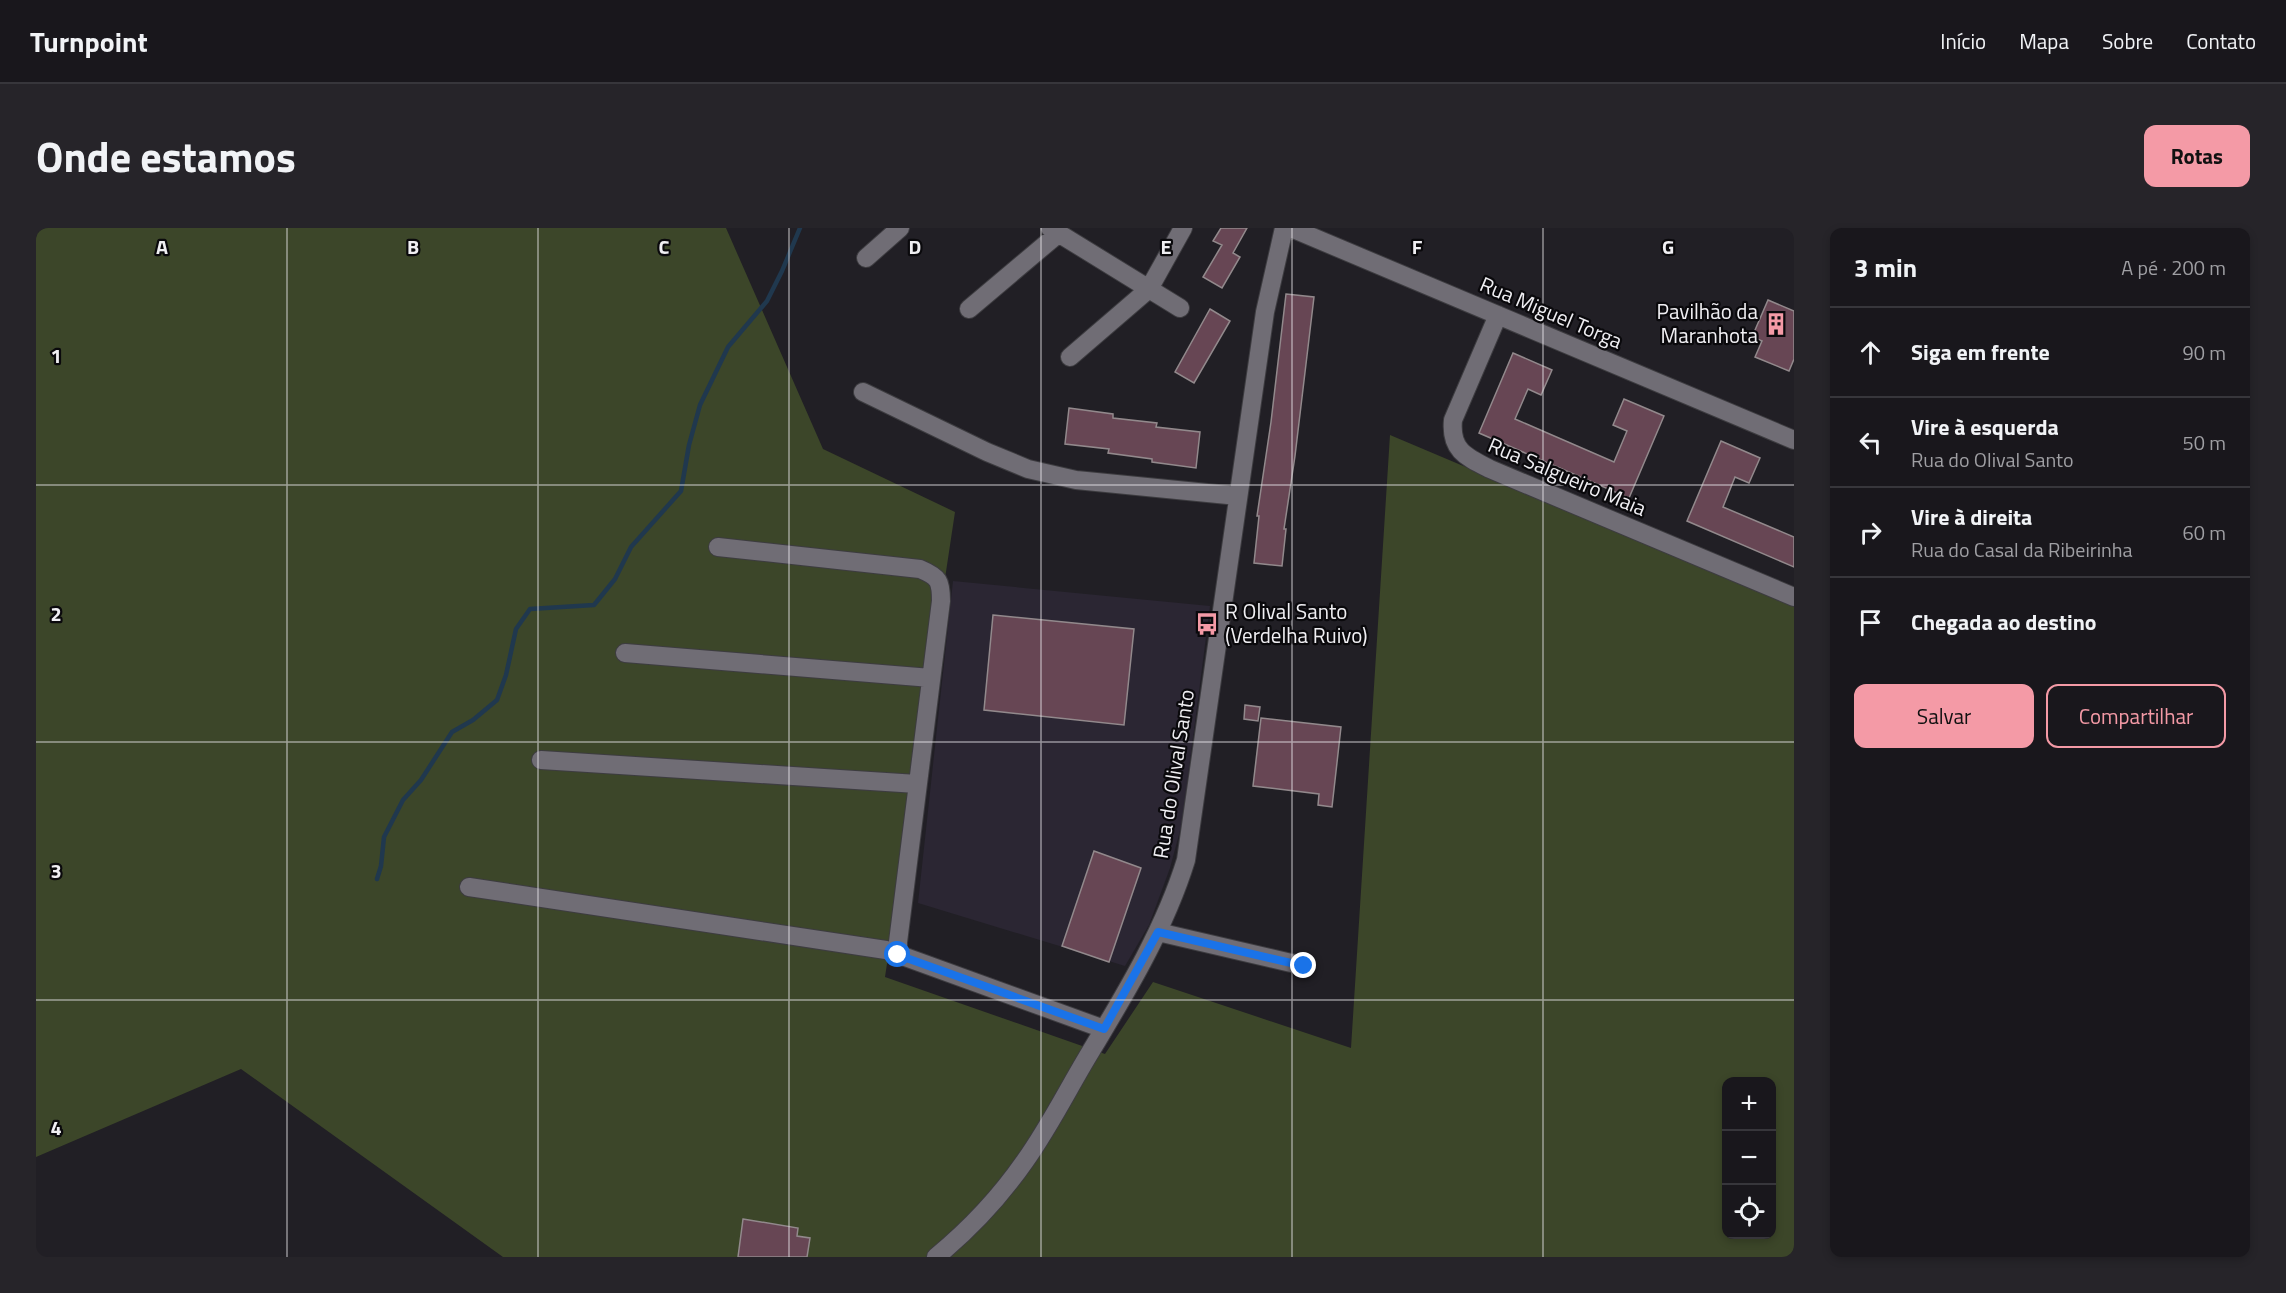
<!DOCTYPE html>
<html lang="pt">
<head>
<meta charset="utf-8">
<style>
	:root { --surface:#19171c; --page:#262429; --text:#f1f3f6; --muted:#9f9fa3; --line:#37363b; --accent:#f49aa6 }
	body { margin:0; font-family:"Titillium Web",sans-serif; background:var(--page); color:var(--text) }
	.controls { position:absolute; right:18px; bottom:18px; display:grid; overflow:hidden; border-radius:12px; box-shadow:0 3px 9px #0003 }
	.controls button { width:54px; height:54px; display:grid; place-items:center; padding:0; border:0; border-bottom:2px solid var(--line); background:var(--surface); color:var(--text); font:30px sans-serif }
	.stop { position:absolute; width:18px; height:18px; margin:-14px; border:4px solid #1a73e8; border-radius:50%; background:#fff }
	.stop.end { background:#1a73e8; border-color:#fff; box-shadow:0 2px 6px #0008 }
	.list { margin:0; padding:0; list-style:none }
	h2 { display:flex; justify-content:space-between; align-items:center; height:78px; margin:0; padding:0 24px; font-size:26px }
	h2 small { font-size:20px; font-weight:400; color:var(--muted) }
	.list li { display:grid; grid-template-columns:39px 1fr auto; gap:18px; align-items:center; box-sizing:border-box; height:90px; padding:0 24px; border-top:2px solid var(--line) }
	.list b { display:block; font-size:22px; white-space:nowrap }
	.list p { margin:0; font-size:20px; white-space:nowrap; color:var(--muted) }
	.list em { font-size:20px; font-style:normal; color:var(--muted) }
	.actions { display:flex; gap:12px; padding:18px 24px }
	.actions a { flex:1; padding:14px 0; border:2px solid var(--accent); border-radius:12px; text-align:center; font-size:21px; color:var(--accent) }
	.actions .main { background:var(--accent); color:#111 }
	.icon { flex:none; width:33px; height:33px; fill:none; stroke:currentColor; stroke-width:2; stroke-linecap:round; stroke-linejoin:round }
	.map { position:relative; flex:none; width:1758px; height:1029px; overflow:hidden; border-radius:12px }
	header { display:flex; align-items:center; gap:36px; box-sizing:border-box; height:84px; padding:0 30px; background:var(--surface); border-bottom:2px solid var(--line) }
	header strong { font-size:28px }
	nav { display:flex; gap:33px; margin-inline-start:auto; font-size:21px }
	.intro { display:flex; align-items:center; justify-content:space-between; box-sizing:border-box; height:144px; padding:0 36px }
	h1 { margin:0; font-size:42px }
	.button { padding:15px 27px; border-radius:12px; background:var(--accent); color:#111; font-size:21px; font-weight:700 }
	main { display:flex; gap:36px; padding:0 36px }
	aside { flex:1; background:var(--surface); border-radius:12px; box-shadow:0 3px 9px #0003 }
	.map>svg:first-child { display:block }
	.built { fill:#2b2633 }
	.green { fill:#3c4629; fill-rule:evenodd }
	.lines { fill:none; stroke-linecap:round; stroke-linejoin:round }
	.stream { stroke:#20384e; stroke-width:4.5 }
	.building { fill:#674654; stroke:#92898c; stroke-width:1.5 }
	.minor-casing { stroke:#3d3c40; stroke-width:20 }
	.minor { stroke:#706d75; stroke-width:18 }
	.route { stroke:#1a73e8; stroke-width:8 }
	.grid { fill:none; stroke:#f0eff3; stroke-width:1.5; stroke-opacity:0.55 }
	.labels { text-anchor:middle; stroke-width:4.5; stroke-linejoin:round; paint-order:stroke }
	.poi-label { font-size:21px; fill:#f0eff3; stroke:#0a090c; text-anchor:end }
	.street-label { font-size:21px; fill:#f0eff3; stroke:#0a090c }
	.grid-label { font-size:20px; text-anchor:middle; font-weight:bold; fill:#f0eff3; stroke:#0a090c; stroke-width:4.5; stroke-linejoin:round; paint-order:stroke }
</style>
</head>
<body>
<header>
<strong>Turnpoint</strong>
<nav><a>Início</a><a>Mapa</a><a>Sobre</a><a>Contato</a></nav>
</header>
<div class="intro"><h1>Onde estamos</h1><a class="button">Rotas</a></div>
<main>
<div class="map">
<svg width="1758" height="1029" viewBox="0 0 1758 1029">
	<rect width="100%" height="100%" fill="#211f25"/>
	<path class="built" d="M917,353l257,25 -28,217 -12,45 -21,57 -24,41 -207,-63z"/>
	<path class="green" d="M0,0h690l97,221 132,63 -70,465 220,77 48,-72 198,66 39,-613 404,171v651h-1291l-262,-188 -205,88zM1690,854h46v152h-46z"/>
	<g class="lines">
		<path class="stream" d="M341,651l4,-13 3,-29 19,-37 18,-20 31,-48 21,-12 24,-20 9,-25 10,-46 14,-20 64,-4 21,-26 16,-32 50,-56 8,-46 11,-40 28,-58 39,-46 15,-30 18,-43"/>
	</g>
	<path class="building" d="M1185,0h26l-14,25 7,4 -18,31 -19,-11 19,-32 -9,-4z
		M1250,66l28,3 -19,159 -11,73h2l-4,37 -28,-3 5,-47h-2l14,-94z
		M1732,72l26,11v48l-5,12 -34,-14 7,-16 -10,-4z
		M1174,81l20,12 -36,62 -19,-11z
		M1477,125l39,17 -11,25 -13,-6 -13,30 99,43 13,-31 -14,-6 11,-26 40,17 -35,82 -150,-65z
		M1033,180l44,6v4l44,5 -1,4 44,5 -4,36 -44,-6v-3l-44,-6 1,-4 -44,-5z
		M1685,213l39,17 -11,25 -14,-6 -12,30 71,30v30l-107,-46z
		M957,387l141,14 -10,96 -140,-15z
		M1209,477l15,2 -2,14 -14,-2z
		M1225,490l80,9 -9,80 -14,-2 1,-11 -66,-8z
		M1058,623l47,17 -32,94 -47,-16z
		M707,991l55,9 -1,8 13,2 -3,19h-69z"/>
	<g class="lines">
		<g class="minor-casing">
			<path id="minor" d="M1014,0l130,80
				M1255,0l503,212
				M830,30l34,-30
				M933,81l90,-76
				M1462,87l-45,105c-3,30 13,37 37,49l304,128
				M1034,129l79,-68 34,-61
				M827,164l124,60 41,17 48,11 162,16
				M682,319l202,22c19,8 21,12 21,32l-43,341v13
				M589,425l306,25
				M505,532l376,24
				M433,659l417,63 218,79
				M1122,704l146,34
				M900,1029c34,-28 64,-60 89,-96 25,-35 44,-74 66,-110 36,-60 74,-123 95,-191l79,-548 19,-84"/>
		</g>
		<use href="#minor" class="minor"/>
	</g>
	<g class="lines">
		<path class="route" d="M862,727l206,74 54,-97 146,34"/>
	</g>
	<path class="grid" d="M251,0v1029M502,0v1029M753,0v1029M1005,0v1029M1256,0v1029M1507,0v1029M0,257h1758M0,514h1758M0,772h1758"/>
	<defs>
		<g id="building-bare" transform="scale(1.8)"><path d="M-4-6H4V6H1V3H-1V6H-4ZM-2.5-4.3h1.7v1.8h-1.7ZM.8-4.3h1.7v1.8H.8ZM-2.5-1h1.7V.8h-1.7ZM.8-1h1.7V.8H.8Z" fill="#f49aa6" stroke="#0a090c" stroke-width="2.5" paint-order="stroke"/></g>
		<g id="bus-bare" transform="scale(1.8)"><path d="M-5-6H5V4H4V6H2V4H-2V6H-4V4H-5ZM-3.5-4V0h7V-4ZM-3.5 1.2v1.5H-2V1.2ZM2 1.2v1.5H3.5V1.2Z" fill="#f49aa6" stroke="#0a090c" stroke-width="2.5" paint-order="stroke"/></g>
	</defs>
	<g fill-rule="evenodd">
		<use href="#building-bare" x="1740" y="96"/>
		<use href="#bus-bare" x="1171" y="396"/>
	</g>
	<g class="labels">
		<g class="poi-label">
			<text x="1722" y="91">Pavilhão da<tspan x="1722" dy="24">Maranhota</tspan></text>
			<text x="1189" y="391" text-anchor="start">R Olival Santo<tspan x="1189" dy="24">(Verdelha Ruivo)</tspan></text>
		</g>
		<g class="street-label">
			<text transform="translate(1515 85) rotate(23)" y="7">Rua Miguel Torga</text>
			<text transform="translate(1531 249) rotate(23)" y="7">Rua Salgueiro Maia</text>
			<text transform="translate(1138 546) rotate(-81)" y="7">Rua do Olival Santo</text>
		</g>
	</g>
	<g class="grid-label">
		<text x="126" y="26">A</text>
		<text x="377" y="26">B</text>
		<text x="628" y="26">C</text>
		<text x="879" y="26">D</text>
		<text x="1130" y="26">E</text>
		<text x="1381" y="26">F</text>
		<text x="1632" y="26">G</text>
		<text x="20" y="135">1</text>
		<text x="20" y="393">2</text>
		<text x="20" y="650">3</text>
		<text x="20" y="907">4</text>
	</g>
</svg>
<div class="controls">
<button>+</button>
<button>−</button>
<button><svg class="icon" aria-label="locate" viewBox="0 0 24 24"><circle cx="12" cy="12" r="6"/><path d="M12 2v4M12 18v4M2 12h4M18 12h4"/></svg></button>
</div>
<div class="stop" style="left:862px;top:727px"></div>
<div class="stop end" style="left:1268px;top:738px"></div>
</div>
<aside>
<h2>3 min<small>A pé · 200 m</small></h2>
<ul class="list">
<li><svg class="icon" aria-label="ahead" viewBox="0 0 24 24"><path d="M12 20V5M6 11l6-6 6 6"/></svg><div><b>Siga em frente</b></div><em>90 m</em></li>
<li><svg class="icon" aria-label="left" viewBox="0 0 24 24"><path d="M17 20v-9H6M10 6l-5 5 5 5"/></svg><div><b>Vire à esquerda</b><p>Rua do Olival Santo</p></div><em>50 m</em></li>
<li><svg class="icon" aria-label="right" viewBox="0 0 24 24"><path d="M7 20v-9h11M14 6l5 5-5 5"/></svg><div><b>Vire à direita</b><p>Rua do Casal da Ribeirinha</p></div><em>60 m</em></li>
<li><svg class="icon" aria-label="arrive" viewBox="0 0 24 24"><path d="M6 21V4h12l-3 4 3 4H6"/></svg><div><b>Chegada ao destino</b></div></li>
</ul>
<div class="actions"><a class="main">Salvar</a><a>Compartilhar</a></div>
</aside>
</main>
</body>
</html>
